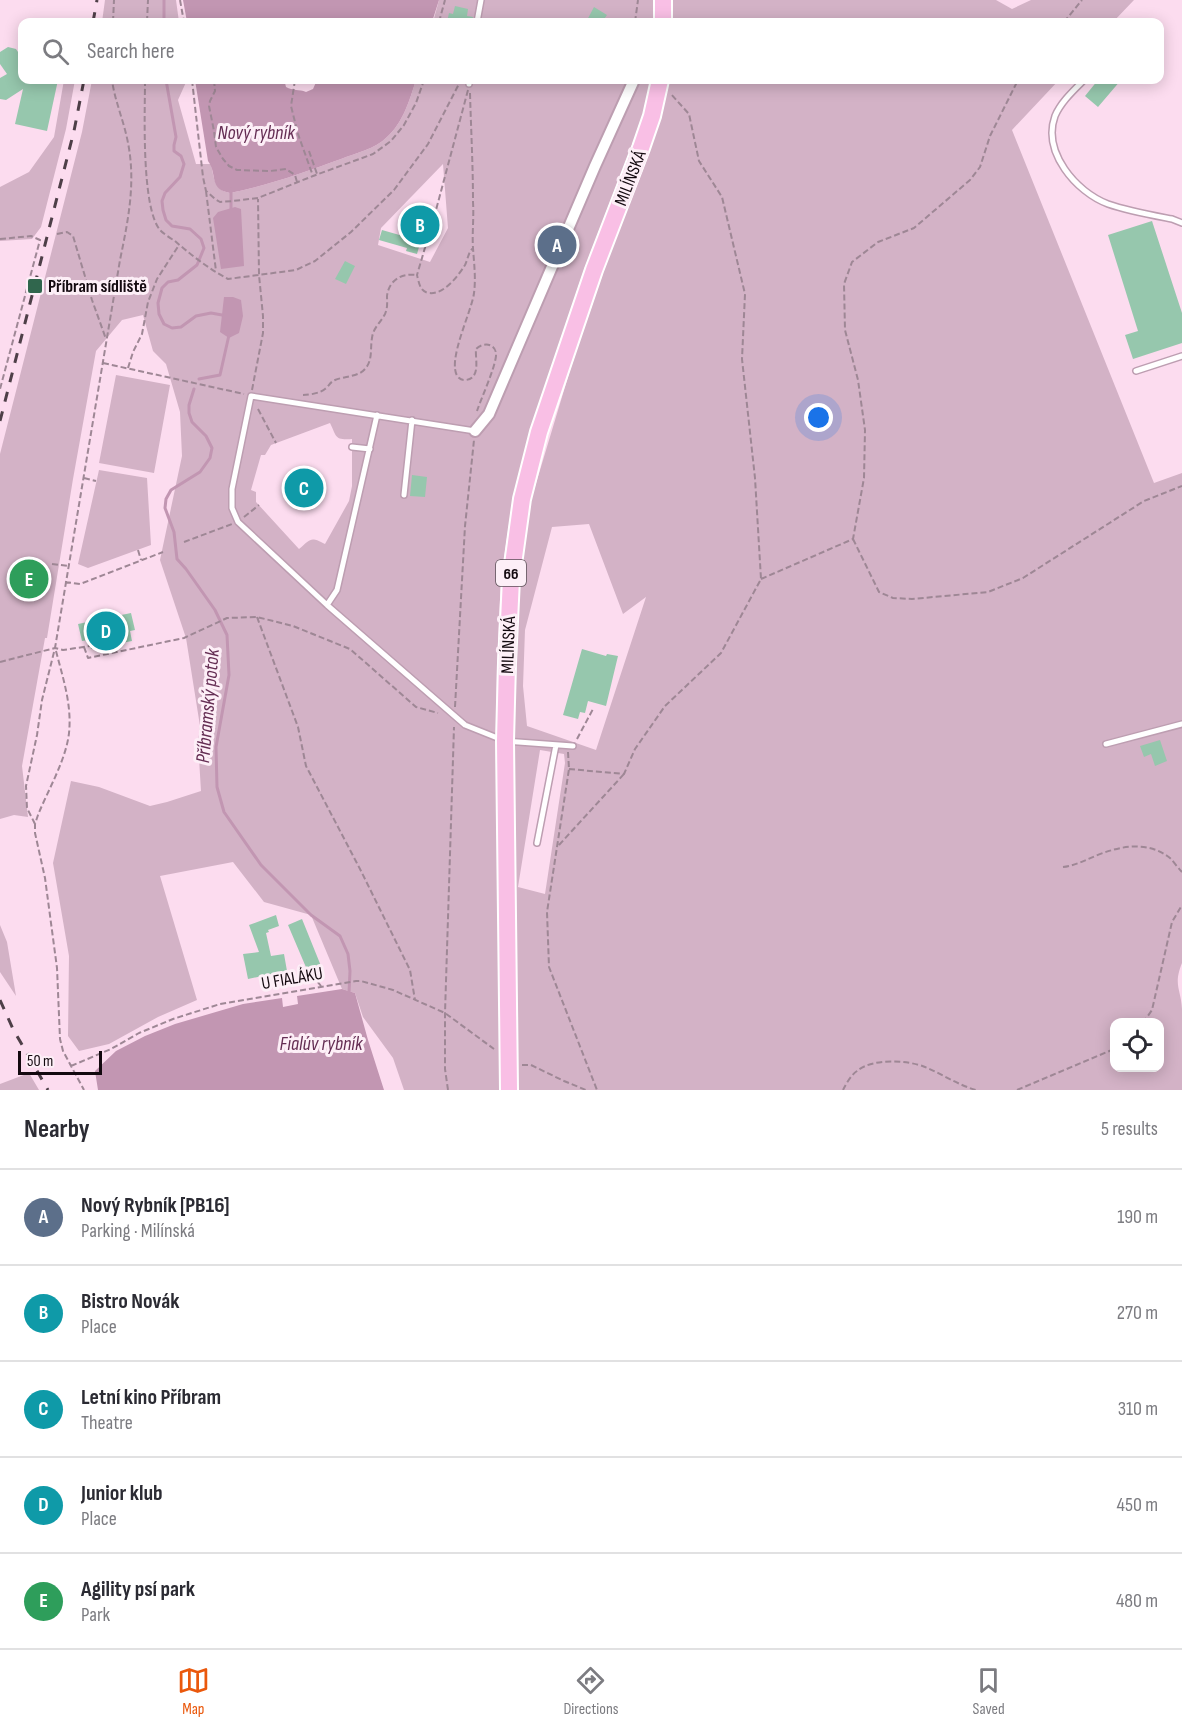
<!DOCTYPE html>
<html lang="en">
<head>
<meta charset="utf-8">
<style>
	:root { --surface:#fff; --page:#f7f7f7; --text:#2b2b33; --muted:#7c7c81; --line:#e1e1e2; --accent:#ea580c }
	body { margin:0; font-family:"Sofia Sans Condensed",sans-serif; background:var(--page); color:var(--text) }
	.controls { position:absolute; right:18px; bottom:18px; display:grid; overflow:hidden; border-radius:12px; box-shadow:0 3px 15px #0003 }
	.controls button { width:54px; height:54px; display:grid; place-items:center; padding:0; border:0; border-bottom:2px solid var(--line); background:var(--surface); color:var(--text); font:30px sans-serif }
	.scale { position:absolute; left:18px; bottom:15px; width:84px; box-sizing:border-box; padding-left:6px; border:3px solid #13090f; border-top:0; font-size:16px; line-height:21px; white-space:nowrap; color:#13090f; -webkit-text-stroke:4px #fdeff7; paint-order:stroke }
	.you { position:absolute; left:819px; top:418px; width:21px; height:21px; margin:-15px; border:4px solid #fff; border-radius:50%; background:#1a73e8; box-shadow:0 0 0 9px #1a73e833 }
	.badge { display:grid; place-items:center; width:39px; height:39px; border-radius:50%; background:var(--accent); color:#fff; font-size:20px; font-weight:700 }
	.pin { position:absolute; translate:-50% -50%; border:3px solid #fff; box-shadow:0 2px 6px #0006 }
	.list { margin:0; padding:0; list-style:none }
	h2 { display:flex; justify-content:space-between; align-items:center; height:78px; margin:0; padding:0 24px; font-size:26px }
	h2 small { font-size:20px; font-weight:400; color:var(--muted) }
	.list li { display:grid; grid-template-columns:39px 1fr auto; gap:18px; align-items:center; box-sizing:border-box; height:96px; padding:0 24px; border-top:2px solid var(--line) }
	.list b { display:block; font-size:22px; white-space:nowrap }
	.list p { margin:0; font-size:20px; white-space:nowrap; color:var(--muted) }
	.list em { font-size:20px; font-style:normal; color:var(--muted) }
	.icon { flex:none; width:33px; height:33px; fill:none; stroke:currentColor; stroke-width:2; stroke-linecap:round; stroke-linejoin:round }
	.map { position:relative; flex:none; width:1182px; height:1090px; overflow:hidden }
	.search { position:absolute; background:var(--surface); box-shadow:0 3px 15px #0003; left:18px; right:18px; top:18px; height:66px; display:flex; align-items:center; gap:15px; box-sizing:border-box; padding:0 21px; border-radius:12px; color:var(--muted); font-size:22px }
	.sheet { height:558px; background:var(--surface) }
	nav { display:flex; justify-content:space-around; align-items:center; box-sizing:border-box; height:84px; border-top:2px solid var(--line); background:var(--surface); font-size:16px; color:var(--muted) }
	nav a { display:grid; justify-items:center; gap:3px }
	nav .on { color:var(--accent) }
	.map>svg:first-child { display:block }
	.green { fill:#d3b2c6; fill-rule:evenodd }
	.water { fill:#c296b2 }
	.lines { fill:none; stroke-linecap:round; stroke-linejoin:round }
	.stream { stroke:#c296b2; stroke-width:3 }
	.building { fill:#96c7ad }
	.service-casing { stroke:#bd9eb1; stroke-width:8 }
	.minor-casing { stroke:#bd9eb1; stroke-width:14 }
	.primary-casing { stroke:#fff; stroke-width:20 }
	.path { stroke:#9e8795; stroke-width:2; stroke-dasharray:6 3; stroke-linecap:butt }
	.service { stroke:#fff; stroke-width:5 }
	.minor { stroke:#fff; stroke-width:10 }
	.primary { stroke:#f9bfe5; stroke-width:16 }
	.rail { stroke:#4e3f48; stroke-width:3; stroke-dasharray:10 10; stroke-linecap:butt }
	.poi-dot { fill:#30664d; stroke:#fdeff7; stroke-width:2 }
	.labels { text-anchor:middle; stroke-width:6; stroke-linejoin:round; paint-order:stroke }
	.shield { fill:#fdeff7; stroke:#594e55; stroke-width:1.5 }
	.shield-label { font-size:16px; font-weight:bold; fill:#13090f }
	.street-label { font-size:18px; fill:#13090f; stroke:#fdeff7 }
	.poi-label { font-size:18px; font-weight:bold; fill:#13090f; stroke:#fdeff7; text-anchor:start }
	.water-label { font-size:20px; font-style:italic; fill:#652e54; stroke:#fdeff7 }
</style>
</head>
<body>
<div class="map">
<svg width="1182" height="1090" viewBox="0 0 1182 1090">
	<rect width="100%" height="100%" fill="#fcdcef"/>
	<path class="green" d="M105,0h71l3,22h-77z
		M439,0h215v22h-221z
		M672,0h324l16,9 19,-9h103l-21,22h-441z
		M64,80h11l-9,49 -25,98 -9,12 -32,2v-54l29,-15 25,-35z
		M92,80h95l-9,20 18,64h15c3,14 3,26 19,29 37,-7 75,-21 111,-34 15,-6 34,-10 46,-22 16,-14 23,-38 29,-57h235l-8,34 -11,31 -47,122 -55,163 -17,67 -12,81 -4,85 -1,78 4,349h-96l-11,-32 -30,-41 -8,-24 -13,-4 -31,-74 -47,-13 -31,-40 -73,14 37,124 -39,17 -49,27 -30,7 -11,-15 1,-80 -16,-93 18,-82 28,6 51,19 17,-4 34,-11 -3,-49 2,-16 -14,-88 -26,-78 22,-104 -2,-44 -14,-48 -13,-13 -10,-36 -21,5 -26,31 -23,128 -26,159h-2l-23,128 6,51 -14,-2 -14,4v-365l82,-322zM443,164l5,64 -18,34 -52,-17 3,-17zM330,423c7,14 4,17 22,16v47l-3,15 -24,43c-15,-8 -14,-5 -26,5l-43,-47v-10l-5,-2 10,-35h4l6,-10z
		M669,80h390l-47,50 142,353 28,-10v490c-9,22 -1,26 0,46 0,27 0,54 0,81h-664l-4,-349 2,-78 4,-83 11,-80 40,-133 32,-94 58,-154zM589,524l34,90 23,-17 -50,153 -69,-24 -4,-40 2,-56 27,-103zM540,750l24,4 1,9 -20,131 -27,-7zM1114,1023h46v45h-46z
		M116,375l54,10 -16,88 -55,-10z
		M99,470l48,8 4,67 -63,23 -10,-4z
		M0,925l7,17 9,54 -16,-24z
		M29,1073l10,17h-39v-6z"/>
	<path class="water" d="M183,0h256l-7,22h-245z
		M195,80h85l5,3 1,4c7,4 13,2 20,5l7,-3 4,-9h99c-6,19 -13,43 -29,57 -12,12 -31,16 -46,22 -36,13 -74,27 -111,34 -22,-4 -12,-19 -22,-32z
		M235,207l6,2 3,57 -23,3 -8,-51 5,-6z
		M224,297h9l8,3 2,16 -4,17 -10,5 -9,-6z
		M342,989l13,4 13,47 16,50h-286l-3,-19 21,-20 29,-15 30,-12 68,-20 39,-6 1,9 15,-3 -1,-8z"/>
	<g class="lines">
		<path class="stream" d="M164,0v22
			M166,80l10,57 -2,8v6l7,5 3,8 -4,13 -15,16 -3,8 1,9 3,10 6,6 18,3 11,10 3,9 -7,17 -19,15 -10,2 -6,6 -4,15 1,11 5,10 8,4 9,-1 15,-11 15,-3 11,2
			M231,189v20
			M199,379l21,-4 9,-40
			M194,389l-5,16v8l3,9 14,14 6,12 -2,10 -10,14 -29,18 -5,9 -1,9 9,24 3,27 9,10 29,41 12,25 2,40 -13,72 1,40 7,25 37,53 50,50 29,21 8,18 2,17 -1,22"/>
	</g>
	<path class="building" d="M455,6l13,3 -1,7 6,1 -1,5h-25l2,-9 4,1z
		M594,7l13,8 -5,7h-16z
		M8,47l8,2 6,9v22h36l-11,51 -32,-7 8,-35 -17,11 -6,-1v-21l7,-4 -7,-10v-12z
		M1098,80h23l-23,27 -13,-11z
		M418,209l11,3 -12,42 -11,-3 1,-3 -28,-8 3,-10 28,8z
		M1152,221l30,92v30l-49,16 -8,-24 13,-4 -30,-96z
		M345,261l10,5 -9,18 -11,-5z
		M412,475l15,2 -2,20 -15,-1z
		M131,613l4,17 -5,1 2,10 -41,8 -2,-9 -7,1 -4,-17z
		M582,649l24,7 1,-2 11,2 -12,50 -18,-5 -3,12 -5,-1 -2,7 -15,-4z
		M1160,740l7,21 -12,5 -4,-12 -7,3 -4,-11z
		M276,915l3,11 -11,4 1,2 -3,1 5,23 13,-2 3,17 -39,8 -5,-25 16,-2 -10,-27z
		M302,919l19,47 -13,6 -20,-47z"/>
	<g class="lines">
		<g class="service-casing">
			<path id="service" d="M477,22l4,-22
				M1084,80c-11,11 -23,22 -29,36 -13,36 21,76 53,88 20,7 43,11 64,15l10,4
				M469,84v-4
				M1136,371l46,-15
				M475,431l-224,-35 -19,93v19l6,14 89,83 138,120 40,16 68,5
				M352,447l18,2
				M404,495l8,-75
				M327,605l10,-15 40,-175
				M1106,744l76,-20
				M537,843l19,-98"/>
		</g>
		<g class="minor-casing">
			<path id="minor" d="M475,431l14,-17 106,-248 39,-86"/>
		</g>
		<g class="primary-casing">
			<path id="primary" d="M663,0v22
				M509,1090l-4,-349 2,-78 4,-84 11,-80 17,-67 55,-162 47,-122 11,-32 8,-36"/>
		</g>
		<path class="path" d="M180,0l4,22
			M113,22l1,-22
			M147,22l1,-22
			M439,22l6,-22
			M635,22l3,-22
			M1064,22l18,-22
			M145,80c0,32 -4,127 15,150 4,4 10,8 15,11 16,14 34,28 53,38l68,-9 19,-9 36,-29 43,-42 34,-46 33,-64
			M192,80l11,97 3,14 9,8 5,3 13,-1 25,-3 55,-22 60,-22 18,-13 13,-16 12,-22 8,-23
			M214,80l1,11 -5,10 -1,5 5,25 2,16 7,12 6,7 8,4 33,1 16,-2 9,6 2,7
			M295,80l-4,26 7,28 15,42
			M468,90l-32,120 -19,65c2,8 3,17 12,18 15,2 29,-17 36,-28 3,-6 3,-12 8,-17
			M470,93c1,36 3,73 3,109 1,16 -1,31 0,46 1,15 3,30 1,45 -2,18 -28,69 -16,84 3,3 4,3 8,3 15,-2 9,-21 10,-31 8,-8 21,-5 20,7 -2,15 -14,40 -19,55
			M309,151l8,23
			M206,191l10,80
			M57,234l10,-2 6,4 19,64 14,39
			M0,239l31,-3 9,4 -40,149
			M103,363l141,31
			M128,368l5,-16 9,-18 6,-32 9,-23 22,-34
			M252,390l11,-57v-17l-4,-41 -1,-76
			M303,395c7,0 17,-2 22,-6 4,-3 5,-7 10,-9 10,-4 23,-3 30,-11 8,-9 5,-20 7,-31 1,-10 9,-16 13,-24 3,-7 2,-12 2,-18 2,-17 16,-23 30,-21
			M258,409l18,34
			M84,478l12,3
			M244,517l15,-12
			M853,539l26,53 14,6 19,1 76,-7 35,-14 121,-77 38,-15
			M184,542l48,-18
			M138,550l3,10
			M52,564l16,2
			M761,579l92,-40 11,-61 1,-48 -7,-50 -13,-50 -1,-46 8,-22 26,-20 36,-14 56,-48 10,-13 10,-31 28,-56
			M65,582l15,2 83,-32
			M257,617l41,110 8,39 54,103 50,101 5,30
			M84,647l4,11 96,-20 43,-20 30,-1 36,9 57,23 66,58 22,6
			M56,651c7,27 16,54 13,82 -3,27 -21,57 -31,82l-3,9v9l10,45 12,90 3,71 3,12 21,39
			M0,662l55,-14 8,2 27,-4
			M455,707l10,-181 9,-86
			M577,739l16,-30
			M568,752l1,17 -22,143 2,55 48,123
			M569,769l55,5 11,-25 30,-43 56,-53 40,-74 -6,-101 -13,-119 3,-65 -23,-97 -23,-36 -10,-47 -19,-21
			M35,824l-8,-16 -1,-22 11,-51 5,-35 13,-52 65,-388c8,-39 16,-77 8,-117 -4,-22 -13,-41 -16,-63
			M559,845l65,-71
			M1063,867c15,-2 26,-9 40,-14 22,-8 47,-11 67,5 4,4 8,10 12,14
			M300,965l5,12 12,4 4,5
			M1143,1023l9,-13 20,-88 10,-17
			M522,1065h9l33,16 22,9
			M71,1066l40,-17 28,-16 34,-14 47,-15 136,-23h5l32,9 52,23 49,36
			M448,1090l-3,-21v-56l9,-286
			M843,1090c3,-6 8,-15 14,-19 15,-13 51,-11 68,-4 17,7 33,18 51,23
			M1017,1090l97,-41"/>
		<use href="#service" class="service"/>
		<use href="#minor" class="minor"/>
		<use href="#primary" class="primary"/>
		<path class="rail" d="M93,22l4,-22
			M0,421l74,-290 10,-51
			M0,1000l13,29 35,61"/>
	</g>
	<rect class="poi-dot" x="27" y="278" width="16" height="16" rx="3"/>
	<g class="labels">
		<rect class="shield" x="496" y="560" width="30" height="26" rx="4.5"/>
		<g class="shield-label">
			<text x="511" y="579">66</text>
		</g>
		<g class="street-label">
			<text transform="translate(630 178) rotate(-69)" y="6">MILÍNSKÁ</text>
			<text transform="translate(508 645) rotate(-88)" y="6">MILÍNSKÁ</text>
			<text transform="translate(292 978) rotate(-10)" y="6">U FIALÁKU</text>
		</g>
		<g class="poi-label">
			<text x="48" y="292">Příbram sídliště</text>
		</g>
		<g class="water-label">
			<text x="256" y="139">Nový rybník</text>
			<text transform="translate(207 706) rotate(-85)" y="7">Příbramský potok</text>
			<text x="321" y="1050">Fialúv rybník</text>
		</g>
	</g>
</svg>
<div class="controls">
<button><svg class="icon" aria-label="locate" viewBox="0 0 24 24"><circle cx="12" cy="12" r="6"/><path d="M12 2v4M12 18v4M2 12h4M18 12h4"/></svg></button>
</div>
<div class="scale">50 m</div>
<div class="you"></div>
<div class="pin badge" style="left:557px;top:245px;background:#5c6f8a">A</div>
<div class="pin badge" style="left:420px;top:225px;background:#0f9aa8">B</div>
<div class="pin badge" style="left:304px;top:488px;background:#0f9aa8">C</div>
<div class="pin badge" style="left:106px;top:631px;background:#0f9aa8">D</div>
<div class="pin badge" style="left:29px;top:579px;background:#2e9e5b">E</div>
<div class="search"><svg class="icon" aria-label="search" viewBox="0 0 24 24"><circle cx="10" cy="10" r="6"/><path d="M15 15l6 6"/></svg>Search here</div>
</div>
<section class="sheet">
<h2>Nearby<small>5 results</small></h2>
<ul class="list">
<li><span class="badge" style="background:#5c6f8a">A</span><div><b>Nový Rybník [PB16]</b><p>Parking · Milínská</p></div><em>190 m</em></li>
<li><span class="badge" style="background:#0f9aa8">B</span><div><b>Bistro Novák</b><p>Place</p></div><em>270 m</em></li>
<li><span class="badge" style="background:#0f9aa8">C</span><div><b>Letní kino Příbram</b><p>Theatre</p></div><em>310 m</em></li>
<li><span class="badge" style="background:#0f9aa8">D</span><div><b>Junior klub</b><p>Place</p></div><em>450 m</em></li>
<li><span class="badge" style="background:#2e9e5b">E</span><div><b>Agility psí park</b><p>Park</p></div><em>480 m</em></li>
</ul>
</section>
<nav>
<a class="on"><svg class="icon" aria-label="map" viewBox="0 0 24 24"><path d="M3 6l6-2 6 2 6-2v14l-6 2-6-2-6 2zM9 4v14M15 6v14"/></svg>Map</a>
<a><svg class="icon" aria-label="directions" viewBox="0 0 24 24"><path d="M12 3l9 9-9 9-9-9zM9 14v-3h6M13 9l2 2-2 2"/></svg>Directions</a>
<a><svg class="icon" aria-label="saved" viewBox="0 0 24 24"><path d="M7 4h10v16l-5-4-5 4z"/></svg>Saved</a>
</nav>
</body>
</html>
